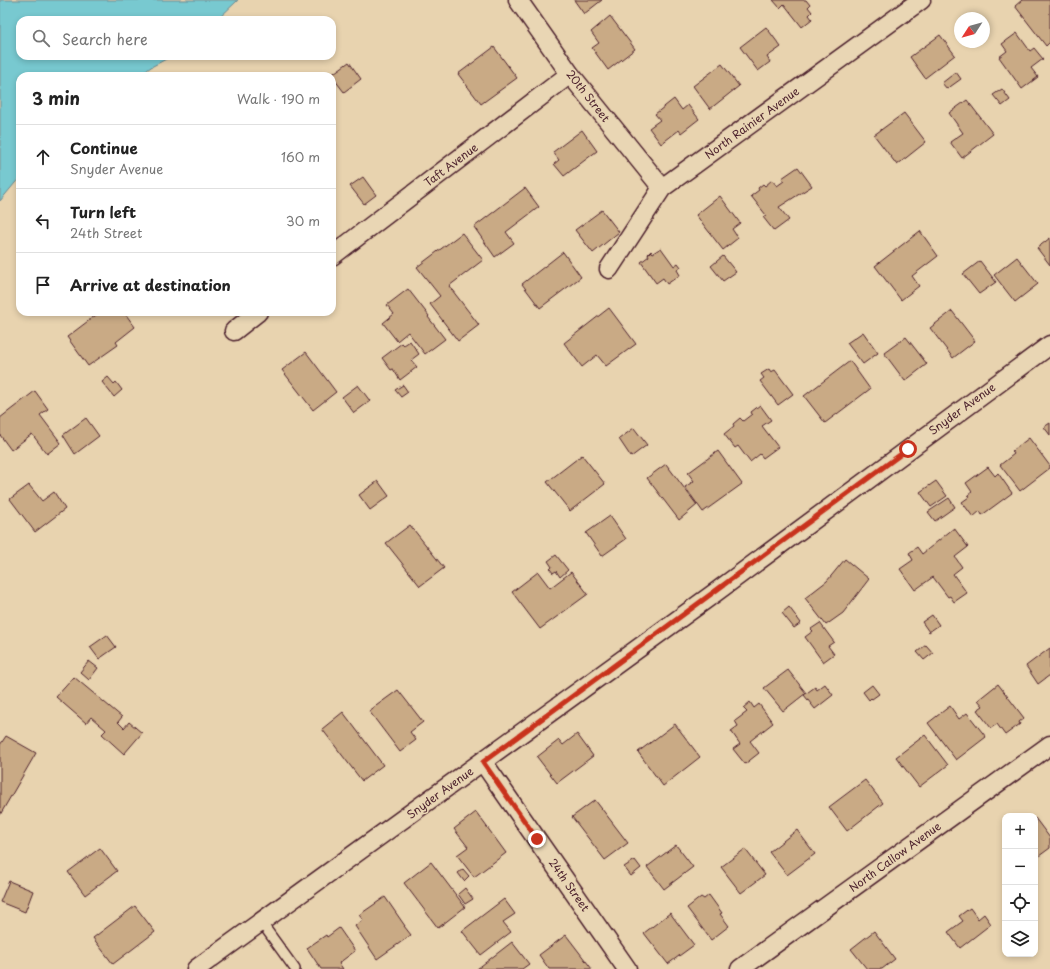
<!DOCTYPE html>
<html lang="en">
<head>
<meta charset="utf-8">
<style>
	:root { --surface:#fff; --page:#f6f6f6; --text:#222; --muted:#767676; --line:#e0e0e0 }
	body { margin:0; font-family:"Playpen Sans",sans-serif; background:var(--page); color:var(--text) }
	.controls { position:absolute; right:12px; bottom:12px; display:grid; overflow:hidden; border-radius:8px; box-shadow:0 2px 6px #0003 }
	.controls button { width:36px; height:36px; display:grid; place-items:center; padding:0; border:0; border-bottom:1px solid var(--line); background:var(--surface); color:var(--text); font:20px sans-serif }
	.compass { position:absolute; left:954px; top:12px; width:36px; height:36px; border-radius:50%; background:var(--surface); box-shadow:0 2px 6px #0003; rotate:234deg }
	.stop { position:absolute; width:12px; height:12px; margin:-9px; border:3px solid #c8321e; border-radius:50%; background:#fff }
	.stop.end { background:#c8321e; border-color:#fff; box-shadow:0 1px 4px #0008 }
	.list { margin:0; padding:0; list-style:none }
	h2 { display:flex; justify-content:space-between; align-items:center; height:52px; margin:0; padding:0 16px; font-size:17px }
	h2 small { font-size:13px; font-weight:400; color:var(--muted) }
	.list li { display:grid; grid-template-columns:26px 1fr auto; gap:12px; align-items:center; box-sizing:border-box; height:64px; padding:0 16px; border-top:1px solid var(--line) }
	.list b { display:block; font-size:15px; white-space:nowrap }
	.list p { margin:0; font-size:13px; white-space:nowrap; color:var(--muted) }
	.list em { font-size:13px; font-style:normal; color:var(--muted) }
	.icon { flex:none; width:22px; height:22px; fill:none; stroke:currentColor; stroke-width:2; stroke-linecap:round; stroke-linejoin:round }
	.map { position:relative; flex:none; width:1050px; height:969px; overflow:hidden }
	.search { position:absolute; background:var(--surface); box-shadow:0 2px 6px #0003; left:16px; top:16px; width:320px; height:44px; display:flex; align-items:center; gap:10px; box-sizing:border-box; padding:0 14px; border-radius:12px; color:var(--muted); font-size:15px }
	.panel { position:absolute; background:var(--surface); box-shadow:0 2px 6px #0003; left:16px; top:72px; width:320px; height:244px; border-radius:12px }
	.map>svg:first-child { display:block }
	.water { fill:#78c9d0; stroke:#66858e }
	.building { fill:#c9aa85; stroke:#4a1f2b }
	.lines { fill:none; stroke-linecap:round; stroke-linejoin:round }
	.service-casing { stroke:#4a1f2b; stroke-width:12 }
	.minor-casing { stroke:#4a1f2b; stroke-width:21 }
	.service { stroke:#e9d6b4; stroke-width:9 }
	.minor { stroke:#e9d6b4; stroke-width:18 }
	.route { stroke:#c8321e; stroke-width:5 }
	.labels { text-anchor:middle; stroke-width:3; stroke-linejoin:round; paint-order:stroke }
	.street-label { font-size:11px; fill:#4a1f2b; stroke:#e9d6b4 }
</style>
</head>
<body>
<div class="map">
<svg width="1050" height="969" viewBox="0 0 1050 969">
	<rect width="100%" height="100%" fill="#e8d3af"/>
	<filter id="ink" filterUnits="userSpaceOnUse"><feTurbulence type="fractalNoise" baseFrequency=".025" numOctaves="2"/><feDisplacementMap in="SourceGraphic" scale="8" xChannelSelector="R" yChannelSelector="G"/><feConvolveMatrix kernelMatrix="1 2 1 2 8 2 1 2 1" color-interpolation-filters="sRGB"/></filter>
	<g filter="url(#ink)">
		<path class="water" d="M0,0h238l-21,20h-197v36h152l-21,11 -12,9h-119v101l-20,24z"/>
		<path class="building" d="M574,0h28l-18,14z
			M773,0h33l4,5 -2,2 4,5 -3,3 3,4 -10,8 -18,-23 -4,4z
			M1022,0h28v42l-4,4 -31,-40z
			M610,16l25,33 -27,21 -16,-22 7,-5 -8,-11z
			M766,27l15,20 -14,10 3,5 -12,9 -18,-24z
			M1017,33l13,18 4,-3 9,11 -12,9 7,9 -16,12 -23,-32 8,-6 -5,-7z
			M940,35l15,20 -30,23 -15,-21z
			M494,47l23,31 -36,26 -23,-30z
			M349,62l12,17 -17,13 -13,-17z
			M722,64l17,22 -29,23 -17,-23z
			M956,72l5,7 -14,10 -5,-6z
			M1002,89l8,11 -8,6 -9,-11z
			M674,99l8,11 6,-5 11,14 -18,14 -2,-3 -18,14 -12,-16 11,-8 -5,-6z
			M967,100l26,34 -31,24 -12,-16 13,-9 -14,-20z
			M904,113l22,29 -29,23 -23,-30z
			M582,130l15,21 -33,25 -10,-12 5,-4 -6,-8z
			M798,167l14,19 -33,21 10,13 -15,11 -11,-14 3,-2 -15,-19 8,-6 -1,-2 5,-4 2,2 7,-6 5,6 7,-5 -2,-3z
			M363,177l13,18 -12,9 -14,-18z
			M525,188l14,19 -33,25 8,11 -19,14 -21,-30z
			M720,196l20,27 -8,6 6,9 -15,12 -27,-35z
			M602,210l17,22 -26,21 -18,-23z
			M920,231l18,25 -26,20 7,10 -18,14 -26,-34z
			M462,233l21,27 -34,26 30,39 -21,16 -28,-37 10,-8 -23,-29z
			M1050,238v27l-13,-17z
			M661,248l13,18 4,-3 3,4 -4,3 3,5 -13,9 -4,-6 -7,5 -15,-21 8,-6 -1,-2 3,-3 2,2z
			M563,252l18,25 -41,31 -18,-24z
			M723,256l13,16 -13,9 -12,-15z
			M1017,257l21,27 -23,18 -21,-27z
			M980,261l16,21 -17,12 -16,-20z
			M408,289l21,27 -1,1 17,22 -20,15 -17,-22 -11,9 -14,-18 11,-9 -7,-9z
			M609,308l27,36 -30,22 -9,-11 -15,12 -18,-24z
			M952,311l23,30 -22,17 -23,-30z
			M100,312h24l11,15 -19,15 2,3 -30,21 -21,-29z
			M863,332l15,21 -15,11 -16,-21z
			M906,337l21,27 -22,17 -21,-28z
			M410,341l9,13 -8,6 6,7 -17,13 -7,-11 -2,1 -9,-12 20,-15 2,2z
			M306,352l30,40 -23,18 -31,-40z
			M850,361l20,28 -45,34 -21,-27z
			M769,369l2,3 4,-2 18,24 -15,11 -18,-24 4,-3 -3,-4z
			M108,377l6,7 2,-2 6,8 -8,7 -12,-15z
			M358,385l12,16 -16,12 -12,-16z
			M403,385l5,7 -7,5 -6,-7z
			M35,391l13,18 -8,6 21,28 -14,11 -15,-20 -21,16 -11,-15v-17z
			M760,405l11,15 -9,6 16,21 -15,11 -3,-4 -10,8 -12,-16 -3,2 -11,-14 10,-8 -1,-2 7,-6 3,3 9,-7 -1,-2z
			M86,418l13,18 -24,18 -12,-19z
			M1050,423v12l-6,-8z
			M634,428l13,17 -16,12 -12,-18z
			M1029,438l21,28v2l-30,23 -20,-26 14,-11 -2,-3z
			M718,451l24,33 -39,28 -18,-25 9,-6 -6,-8z
			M582,455l23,29 -35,27 -23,-29z
			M666,464l31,41 -18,15 -32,-42z
			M988,467l7,9 3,-3 14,20 -30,22 -2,-4 -7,6 -11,-15 7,-5 -1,-2 4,-3 -6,-9z
			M378,481l11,15 -19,14 -11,-15z
			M936,481l11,15 -16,11 -11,-15z
			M29,485l13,16 12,-9 11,17 -30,23 -25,-33z
			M949,498l6,9 -20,14 -7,-9z
			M610,516l16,23 -24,17 -16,-23z
			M410,525l34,43 -24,18 -34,-43z
			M954,528l14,19 -13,10 7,10 -9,7 14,19 -13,9 -4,-6 -2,1 -15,-20 -18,13 -15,-21 13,-9 -4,-7 8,-6 5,7z
			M556,555l12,15 -8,7 -4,-6 -3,2 -3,-4 2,-2 -4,-6z
			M845,559l24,20 -26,34 -17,12 -21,-27 22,-17z
			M538,572l12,16 21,-16 17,22 -48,35 -28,-37z
			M789,607l12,16 -7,5 -12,-15z
			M932,615l7,10 -10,7 -7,-10z
			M820,623l14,19 -6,4 6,8 -11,8 -18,-25 8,-6 -2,-2z
			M107,635l9,12 -17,12 -9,-12z
			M926,645l7,8 -9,7 -7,-8z
			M1050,648v27l-12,9 -12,-18z
			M89,661l9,7 -9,12 -9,-8z
			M788,670l18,23 -23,18 -19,-23z
			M74,677l48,40 -4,5 6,6 5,-6 13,11 -18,21 -22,-20 4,-4 -15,-13 -5,6 -30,-26z
			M825,684l8,11 -18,14 -11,-14 11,-8 2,3z
			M998,684l26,34 -5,4 1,2 -15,11 -8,-11 -6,4 -14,-18 6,-4 -5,-6z
			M872,685l7,9 -7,5 -1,-1 -2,2 -6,-8z
			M398,690l25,32 -13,10 6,8 -16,12 -31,-41z
			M750,702l4,6 5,-4 14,19 -23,18 9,12 -14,11 -12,-15 7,-5 -9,-13 7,-5 -3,-5 12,-9 -4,-4z
			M950,706l9,13 8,-6 19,24 -30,23 -28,-37z
			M343,712l40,53 -21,16 -40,-52z
			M675,724l25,33 -37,29 -25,-34z
			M577,734l16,22 -36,27 -20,-26 22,-17 4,5z
			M925,735l23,30 -29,22 -23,-30z
			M6,736l30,17 -36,62v-70z
			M865,780l18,23 -36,28 -18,-24z
			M595,800l33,43 -23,17 -33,-43z
			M476,812l30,41 -32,24 -17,-22 11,-8 -14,-18z
			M1035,818l15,20v10l-15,11z
			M797,830l18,24 -28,21 -18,-23z
			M676,845l17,22 -29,22 -17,-22z
			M100,848l17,23 -32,24 -17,-23z
			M745,849l20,26 -24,18 -20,-26z
			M635,860l6,8 -10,8 -7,-9z
			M431,862l34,45 -27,21 -34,-45z
			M463,869l6,7 -5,5 -6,-8z
			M9,881l24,10 -8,21 -25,-10z
			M465,888l8,11 -8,5 -7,-10z
			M709,895l13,18 -2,1 9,12 -18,14 -24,-32 14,-11 3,2z
			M385,897l20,29h-1l7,9 -34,24 -22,-33 8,-6 -4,-5z
			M504,899l11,15 -12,8 8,10 -30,23 -19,-24z
			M135,906l20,26 -42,32 -20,-26z
			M970,908l8,11 6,-5 7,10 -31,24 -12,-16 15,-11 -4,-5z
			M670,913l24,32 -26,19 -24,-31z
			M339,928l16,23 -16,12 4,6h-22l-14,-21 19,-13 1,2z
			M874,931l21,28 -13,10h-15l-16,-20z
			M566,935l26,34h-43l-10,-14z
			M512,942l17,22 -7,5h-45z"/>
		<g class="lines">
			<g class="service-casing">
				<path id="service" d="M261,922l34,47"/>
			</g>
			<g class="minor-casing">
				<path id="minor" d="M518,0l52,74 92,114
					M332,256l238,-182
					M609,269l53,-81 259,-188
					M234,331l24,-19
					M483,762l144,207
					M196,969l520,-377 334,-247
					M740,969l310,-224"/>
			</g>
			<use href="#service" class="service"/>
			<use href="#minor" class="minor"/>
		</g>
	</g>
	<g class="lines" filter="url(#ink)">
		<path class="route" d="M537,839l-54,-77 425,-313"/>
	</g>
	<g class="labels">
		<g class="street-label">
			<text transform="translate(588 96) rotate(52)" y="4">20th Street</text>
			<text transform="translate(752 123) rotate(-36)" y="4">North Rainier Avenue</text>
			<text transform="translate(451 165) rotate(-37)" y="4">Taft Avenue</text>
			<text transform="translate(962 409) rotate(-36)" y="4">Snyder Avenue</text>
			<text transform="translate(440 793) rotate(-36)" y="4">Snyder Avenue</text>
			<text transform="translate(895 857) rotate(-36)" y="4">North Callow Avenue</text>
			<text transform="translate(569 885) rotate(55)" y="4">24th Street</text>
		</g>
	</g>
</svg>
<div class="controls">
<button>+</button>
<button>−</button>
<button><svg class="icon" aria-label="locate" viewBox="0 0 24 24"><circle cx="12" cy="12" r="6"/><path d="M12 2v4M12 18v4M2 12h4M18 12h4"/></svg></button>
<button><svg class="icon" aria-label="layers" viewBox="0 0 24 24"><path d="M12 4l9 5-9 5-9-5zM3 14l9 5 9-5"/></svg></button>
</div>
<svg class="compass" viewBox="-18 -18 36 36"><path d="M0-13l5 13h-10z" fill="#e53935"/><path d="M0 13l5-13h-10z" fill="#767676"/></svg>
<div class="stop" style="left:908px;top:449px"></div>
<div class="stop end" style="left:537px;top:839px"></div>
<div class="search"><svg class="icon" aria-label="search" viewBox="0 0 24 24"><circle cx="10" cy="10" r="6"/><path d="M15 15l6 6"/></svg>Search here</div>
<section class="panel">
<h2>3 min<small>Walk · 190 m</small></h2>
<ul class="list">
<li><svg class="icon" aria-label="ahead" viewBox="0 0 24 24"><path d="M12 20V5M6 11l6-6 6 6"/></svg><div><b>Continue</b><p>Snyder Avenue</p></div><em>160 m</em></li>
<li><svg class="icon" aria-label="left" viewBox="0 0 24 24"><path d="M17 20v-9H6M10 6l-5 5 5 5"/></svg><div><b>Turn left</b><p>24th Street</p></div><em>30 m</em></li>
<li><svg class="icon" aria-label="arrive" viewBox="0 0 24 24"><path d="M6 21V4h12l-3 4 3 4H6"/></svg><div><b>Arrive at destination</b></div></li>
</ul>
</section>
</div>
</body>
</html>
